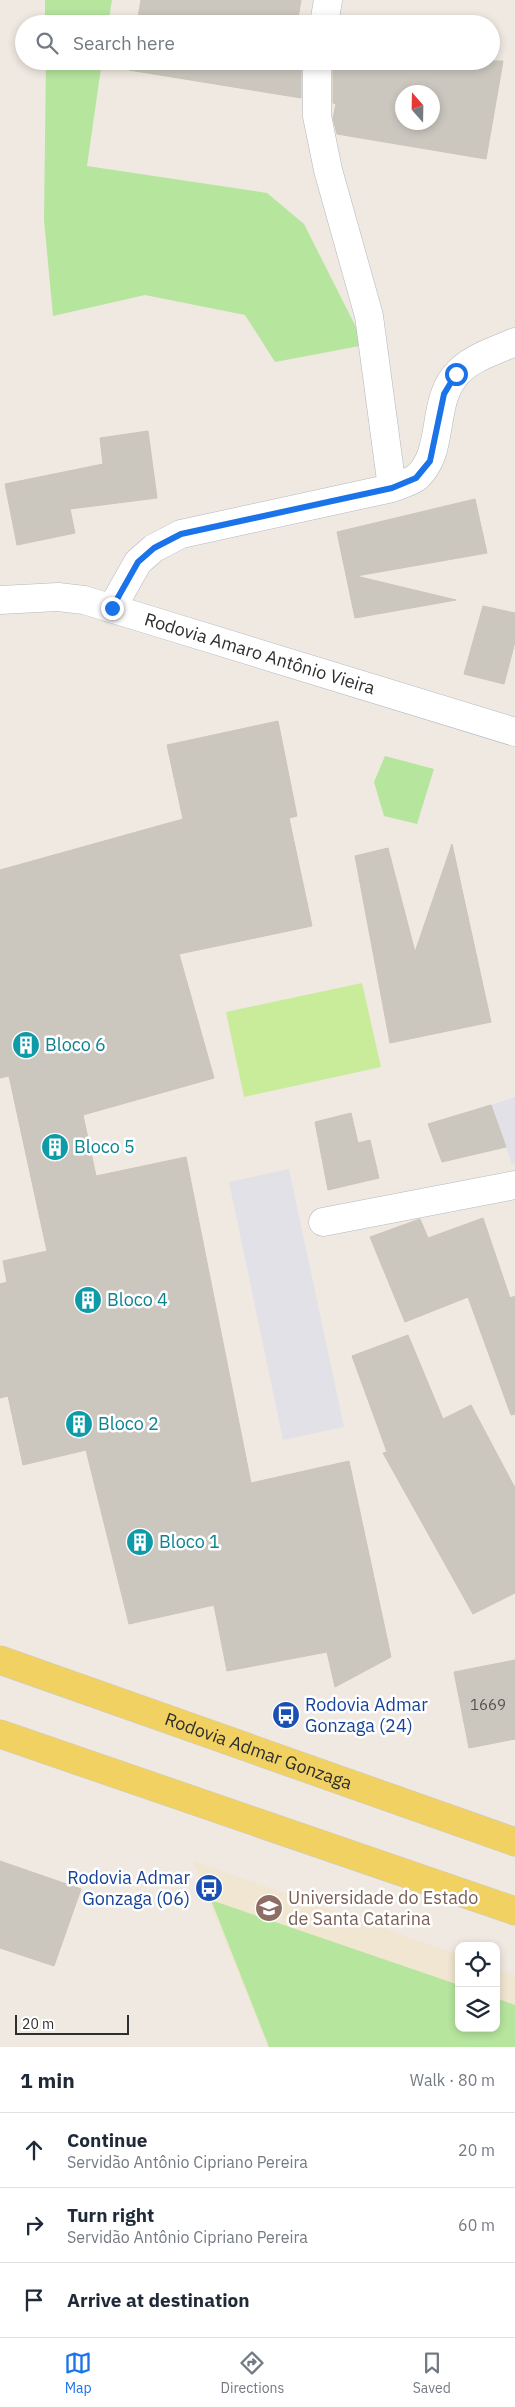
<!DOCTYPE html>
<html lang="en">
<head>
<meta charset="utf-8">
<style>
	:root { --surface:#fff; --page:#f2f2f3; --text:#1f2937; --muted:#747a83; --line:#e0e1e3; --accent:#1a73e8 }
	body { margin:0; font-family:"IBM Plex Sans",sans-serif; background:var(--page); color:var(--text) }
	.controls { position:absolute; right:15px; bottom:15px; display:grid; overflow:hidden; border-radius:10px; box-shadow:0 2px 8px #0003 }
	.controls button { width:45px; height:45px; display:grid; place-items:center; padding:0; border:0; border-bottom:1px solid var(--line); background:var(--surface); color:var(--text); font:25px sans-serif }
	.compass { position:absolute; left:395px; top:85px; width:45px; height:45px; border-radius:50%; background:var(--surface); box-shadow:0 2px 8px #0003; rotate:340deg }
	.scale { position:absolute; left:15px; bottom:12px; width:114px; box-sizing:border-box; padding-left:5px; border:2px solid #2e2e2e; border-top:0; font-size:14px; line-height:18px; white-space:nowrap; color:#2e2e2e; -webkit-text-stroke:4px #fff; paint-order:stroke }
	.stop { position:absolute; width:15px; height:15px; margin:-11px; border:4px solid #1a73e8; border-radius:50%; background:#fff }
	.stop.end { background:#1a73e8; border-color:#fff; box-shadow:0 1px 5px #0008 }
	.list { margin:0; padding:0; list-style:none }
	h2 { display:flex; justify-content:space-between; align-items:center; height:65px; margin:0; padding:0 20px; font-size:21px }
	h2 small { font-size:16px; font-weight:400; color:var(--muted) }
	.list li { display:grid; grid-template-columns:32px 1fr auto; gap:15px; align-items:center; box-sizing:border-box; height:75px; padding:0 20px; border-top:1px solid var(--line) }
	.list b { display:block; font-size:19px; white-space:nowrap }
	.list p { margin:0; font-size:16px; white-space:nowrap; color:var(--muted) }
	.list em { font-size:16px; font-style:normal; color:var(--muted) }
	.icon { flex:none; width:28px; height:28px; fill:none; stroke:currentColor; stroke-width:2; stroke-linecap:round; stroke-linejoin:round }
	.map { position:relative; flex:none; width:515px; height:2047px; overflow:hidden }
	.search { position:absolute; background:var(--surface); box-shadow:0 2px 8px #0003; left:15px; right:15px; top:15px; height:55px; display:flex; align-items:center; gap:12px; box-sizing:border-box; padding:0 18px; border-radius:28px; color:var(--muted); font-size:19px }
	.sheet { height:290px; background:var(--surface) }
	nav { display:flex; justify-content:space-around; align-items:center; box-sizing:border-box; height:70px; border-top:1px solid var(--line); background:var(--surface); font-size:14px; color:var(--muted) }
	nav a { display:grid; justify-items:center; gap:2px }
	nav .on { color:var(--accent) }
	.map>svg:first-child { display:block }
	.industrial { fill:#e3e1e8 }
	.education { fill:#f0e6d1 }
	.green { fill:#b6e59e }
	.pitch { fill:#c9ec9a }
	.building { fill:#cbc7bf; stroke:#cbc5ba; fill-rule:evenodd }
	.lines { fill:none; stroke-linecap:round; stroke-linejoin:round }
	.street-casing { stroke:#b4b7c1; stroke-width:29 }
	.secondary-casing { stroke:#b4b7c1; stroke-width:29 }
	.primary-casing { stroke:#c9c9c9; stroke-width:29 }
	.street { stroke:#fff; stroke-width:28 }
	.secondary { stroke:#fff; stroke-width:28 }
	.primary { stroke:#f2d163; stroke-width:28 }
	.route { stroke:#1a73e8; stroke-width:6 }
	.labels { text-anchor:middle; stroke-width:5; stroke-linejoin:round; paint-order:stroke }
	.number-label { font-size:15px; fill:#555452 }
	.street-label { font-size:18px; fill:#2e2e2e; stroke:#fff }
	.culture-label { font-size:18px; fill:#0d838f; stroke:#fff; text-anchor:start }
	.transit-label { font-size:18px; fill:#164399; stroke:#fff; text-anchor:start }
	.education-label { font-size:18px; fill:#785e54; stroke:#fff; text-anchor:start }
</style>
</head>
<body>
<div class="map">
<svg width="515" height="2047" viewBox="0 0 515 2047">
	<rect width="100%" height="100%" fill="#efe9e1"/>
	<path class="industrial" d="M515,1097v67l-3,1 -21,-60z
		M289,1169l55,258 -61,13 -54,-258z"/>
	<path class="education" d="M193,1861l266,94v73h37v-59l19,6v72h-247z"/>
	<path class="green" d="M45,0h67l-4,24h-63z
		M46,61h56l-15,105 180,27 37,31 61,121 -90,17 -30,-47 -100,-20 -92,21 -9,-96z
		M385,756l49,13 -17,55 -33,-8 -10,-34z
		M211,1900l248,85v43h37v-30l19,7v42h-246z"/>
	<path class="pitch" d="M362,983l19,84 -137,30 -18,-85z"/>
	<path class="building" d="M141,0h160l-4,24h-160z
		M131,61h170v37l-172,-28z
		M333,61h170l-17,98 -149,-25 -4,-16 3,-14 -3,-1zM402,92h30v30h-30z
		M148,431l9,67 -87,11 5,24 -58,12 -12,-61 98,-20 -3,-26z
		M475,499l12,54 -131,23 100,24 -101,18 -18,-86z
		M483,606l32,7v29l-11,42 -40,-10z
		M278,721l19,95 -8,2 23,108 -133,28 35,124 -131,37 13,61 90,-19 65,326 98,-22 42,196 -56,30 -8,-35 -100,19 -13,-66 -85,19 -43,-174 -63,15 -15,-69 -8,2v-114l7,-2 -4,-21 44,-10 -38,-175 -9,2v-208l183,-51 -16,-74z
		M452,844l39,178 -101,21 -35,-187 33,-8 27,104z
		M491,1105l15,42 -64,15 -14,-38z
		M351,1113l7,30 12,-3 9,38 -51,12 -13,-68z
		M483,1218l27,80 5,-2v118l-4,1 -43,-118 -63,25 -35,-85 50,-18 8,19z
		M408,1335l35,84 28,-14 44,83v105l-42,21 -90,-161 4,-1 -35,-96z
		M515,1660v79l-46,9 -15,-76z
		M0,1861l81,28 -27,77 -54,-18z"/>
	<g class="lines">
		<g class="street-casing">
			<path id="street" d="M324,24l4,-24
				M317,61v55l11,54 41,146 23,172
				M112,608l26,-46 16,-14 27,-14 211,-46c7,-3 19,-6 25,-11 28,-25 14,-72 38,-101 14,-18 40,-25 60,-34
				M323,1222l192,-37"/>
		</g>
		<g class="secondary-casing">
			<g id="secondary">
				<path id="s1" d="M0,600l58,-3 26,3 431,132"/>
			</g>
		</g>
		<g class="primary-casing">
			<g id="primary">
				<path id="s2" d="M0,1660l515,182"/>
				<path d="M0,1734l515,177"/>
			</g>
		</g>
		<use href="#street" class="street"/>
		<use href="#secondary" class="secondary"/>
		<use href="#primary" class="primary"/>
	</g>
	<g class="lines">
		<path class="route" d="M112,608l26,-46 16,-14 27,-14 211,-46 24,-10 14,-17 14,-67 12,-20"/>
	</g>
	<defs>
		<g id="building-disc" transform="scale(1.4375)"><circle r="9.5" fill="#0f9aa8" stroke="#fff"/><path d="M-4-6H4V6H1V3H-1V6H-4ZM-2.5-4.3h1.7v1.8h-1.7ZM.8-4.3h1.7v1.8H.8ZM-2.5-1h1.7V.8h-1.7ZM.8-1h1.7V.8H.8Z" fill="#fff"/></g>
		<g id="bus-disc" transform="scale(1.4375)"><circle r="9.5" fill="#1a4fb4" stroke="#fff"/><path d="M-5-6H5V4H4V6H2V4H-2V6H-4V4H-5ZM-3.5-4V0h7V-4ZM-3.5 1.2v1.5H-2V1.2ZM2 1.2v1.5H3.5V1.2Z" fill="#fff"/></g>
		<g id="university-disc" transform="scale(1.4375)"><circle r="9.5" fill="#8d6e63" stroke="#fff"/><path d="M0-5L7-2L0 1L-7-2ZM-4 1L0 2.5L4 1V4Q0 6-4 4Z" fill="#fff"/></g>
	</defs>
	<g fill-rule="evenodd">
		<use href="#building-disc" x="26" y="1045"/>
		<use href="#building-disc" x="55" y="1147"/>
		<use href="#building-disc" x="88" y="1300"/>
		<use href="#building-disc" x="79" y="1424"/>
		<use href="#building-disc" x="140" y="1542"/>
		<use href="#bus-disc" x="286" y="1715"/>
		<use href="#bus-disc" x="209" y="1888"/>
		<use href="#university-disc" x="269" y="1908"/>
	</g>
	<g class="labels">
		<g class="number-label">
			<text x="488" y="1710">1669</text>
		</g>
		<g class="street-label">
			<text dy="6" stroke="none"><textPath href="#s1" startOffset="268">Rodovia Amaro Antônio Vieira</textPath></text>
			<text dy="6" stroke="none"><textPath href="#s2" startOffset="274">Rodovia Admar Gonzaga</textPath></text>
		</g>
		<g class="culture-label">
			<text x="45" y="1051">Bloco 6</text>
			<text x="74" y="1153">Bloco 5</text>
			<text x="107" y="1306">Bloco 4</text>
			<text x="98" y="1430">Bloco 2</text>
			<text x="159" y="1548">Bloco 1</text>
		</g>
		<g class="transit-label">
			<text x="305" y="1711">Rodovia Admar<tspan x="305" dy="21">Gonzaga (24)</tspan></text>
			<text x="190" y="1884" text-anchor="end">Rodovia Admar<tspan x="190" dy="21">Gonzaga (06)</tspan></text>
		</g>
		<g class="education-label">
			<text x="288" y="1904">Universidade do Estado<tspan x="288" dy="21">de Santa Catarina</tspan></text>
		</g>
	</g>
</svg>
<div class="controls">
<button><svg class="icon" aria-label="locate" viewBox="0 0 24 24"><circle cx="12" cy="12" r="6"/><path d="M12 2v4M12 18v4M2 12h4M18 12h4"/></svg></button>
<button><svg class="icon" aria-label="layers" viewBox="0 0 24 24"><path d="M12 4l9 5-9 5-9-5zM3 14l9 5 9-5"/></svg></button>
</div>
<svg class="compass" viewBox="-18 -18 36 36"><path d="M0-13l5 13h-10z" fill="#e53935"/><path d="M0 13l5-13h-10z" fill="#747a83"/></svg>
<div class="scale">20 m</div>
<div class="stop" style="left:456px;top:374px"></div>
<div class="stop end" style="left:112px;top:608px"></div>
<div class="search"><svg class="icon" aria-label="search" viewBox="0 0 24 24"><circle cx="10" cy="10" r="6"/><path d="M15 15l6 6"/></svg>Search here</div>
</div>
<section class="sheet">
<h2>1 min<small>Walk · 80 m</small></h2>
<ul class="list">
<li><svg class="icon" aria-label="ahead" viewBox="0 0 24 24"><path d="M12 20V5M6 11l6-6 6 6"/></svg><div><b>Continue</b><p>Servidão Antônio Cipriano Pereira</p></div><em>20 m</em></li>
<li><svg class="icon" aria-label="right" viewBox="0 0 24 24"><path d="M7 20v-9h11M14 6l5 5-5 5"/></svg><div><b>Turn right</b><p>Servidão Antônio Cipriano Pereira</p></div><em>60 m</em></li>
<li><svg class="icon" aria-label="arrive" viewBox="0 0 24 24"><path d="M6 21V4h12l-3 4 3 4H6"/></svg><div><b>Arrive at destination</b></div></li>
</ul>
</section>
<nav>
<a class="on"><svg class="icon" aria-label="map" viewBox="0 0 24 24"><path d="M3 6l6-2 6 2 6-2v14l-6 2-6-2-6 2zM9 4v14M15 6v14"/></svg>Map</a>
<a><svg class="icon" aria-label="directions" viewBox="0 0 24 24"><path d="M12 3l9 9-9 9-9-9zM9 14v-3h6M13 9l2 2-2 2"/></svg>Directions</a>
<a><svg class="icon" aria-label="saved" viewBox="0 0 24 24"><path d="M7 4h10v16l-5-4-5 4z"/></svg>Saved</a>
</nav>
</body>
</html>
